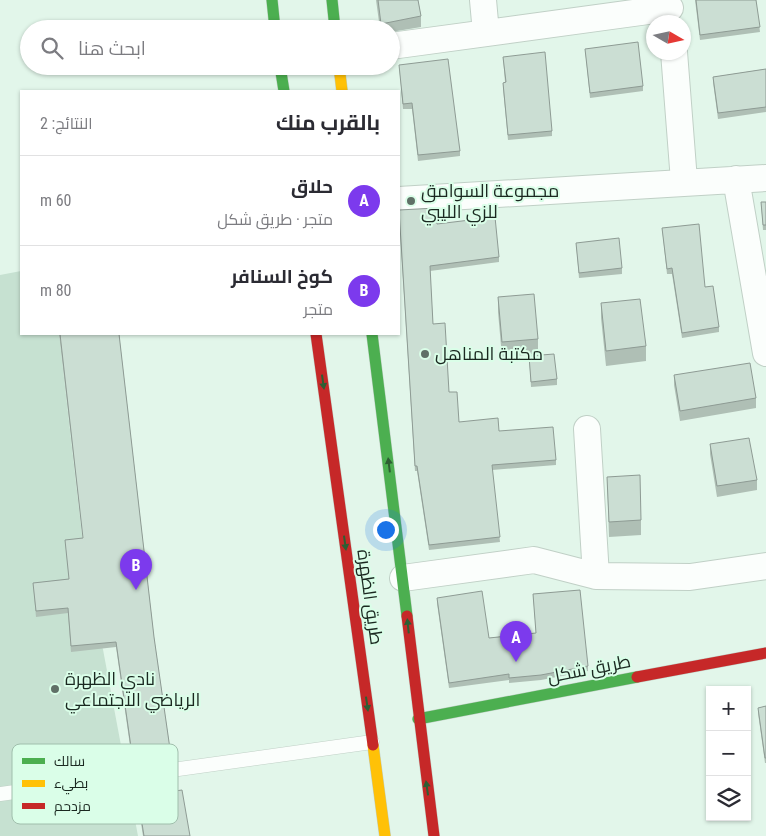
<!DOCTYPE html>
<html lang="ar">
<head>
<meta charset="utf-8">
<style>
	:root { --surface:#fff; --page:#f7f7f7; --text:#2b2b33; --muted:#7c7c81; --line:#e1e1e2; --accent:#7c3aed }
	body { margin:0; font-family:"Roboto Condensed",Cairo,sans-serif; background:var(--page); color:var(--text); direction:rtl }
	.controls { position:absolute; right:15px; bottom:15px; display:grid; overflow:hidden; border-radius:0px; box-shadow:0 1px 4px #0004 }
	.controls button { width:45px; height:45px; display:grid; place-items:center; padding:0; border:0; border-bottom:1px solid var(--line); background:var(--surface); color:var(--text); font:25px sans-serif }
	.compass { position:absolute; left:646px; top:15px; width:45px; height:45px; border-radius:50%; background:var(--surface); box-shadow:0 1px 4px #0004; rotate:99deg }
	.you { position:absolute; left:385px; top:529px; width:18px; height:18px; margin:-12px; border:4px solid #fff; border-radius:50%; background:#1a73e8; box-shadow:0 0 0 8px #1a73e833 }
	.badge { display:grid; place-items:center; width:32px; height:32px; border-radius:50%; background:var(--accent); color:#fff; font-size:16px; font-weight:700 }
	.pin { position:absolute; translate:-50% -41px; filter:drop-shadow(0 1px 2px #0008) }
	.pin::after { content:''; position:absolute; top:26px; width:18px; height:15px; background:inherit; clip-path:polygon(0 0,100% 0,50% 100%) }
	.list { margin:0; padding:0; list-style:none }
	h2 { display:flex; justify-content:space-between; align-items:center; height:65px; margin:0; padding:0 20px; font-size:21px }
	h2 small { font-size:16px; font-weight:400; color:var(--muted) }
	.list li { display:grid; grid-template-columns:32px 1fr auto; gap:15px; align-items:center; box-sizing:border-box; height:90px; padding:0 20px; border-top:1px solid var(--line) }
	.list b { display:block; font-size:19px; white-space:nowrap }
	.list p { margin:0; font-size:16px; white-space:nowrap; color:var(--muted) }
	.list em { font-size:16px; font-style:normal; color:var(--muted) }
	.icon { flex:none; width:28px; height:28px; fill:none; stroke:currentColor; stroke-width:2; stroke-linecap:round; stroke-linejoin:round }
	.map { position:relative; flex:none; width:766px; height:836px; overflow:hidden; direction:ltr }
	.search { position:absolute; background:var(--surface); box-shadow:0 1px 4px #0004; left:20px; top:20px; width:380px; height:55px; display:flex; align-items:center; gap:12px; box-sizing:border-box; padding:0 18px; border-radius:28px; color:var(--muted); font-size:19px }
	.panel { position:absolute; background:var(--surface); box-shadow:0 1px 4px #0004; left:20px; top:90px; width:380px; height:245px; border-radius:0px; direction:rtl }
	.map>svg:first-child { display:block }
	.green { fill:#c6e1d1 }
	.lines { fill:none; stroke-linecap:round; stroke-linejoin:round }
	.lane-casing { stroke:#c0d0c6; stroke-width:15 }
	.street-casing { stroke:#c0d0c6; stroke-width:28 }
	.fast-casing { stroke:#c0d0c6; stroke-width:12 }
	.slow-casing { stroke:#c0d0c6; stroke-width:12 }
	.jam-casing { stroke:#c0d0c6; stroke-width:12 }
	.lane { stroke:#fbfefc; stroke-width:14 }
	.street { stroke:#fbfefc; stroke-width:26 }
	.fast { stroke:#4caf50; stroke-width:11 }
	.slow { stroke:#ffc107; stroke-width:11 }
	.jam { stroke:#c62828; stroke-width:11 }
	.wall { fill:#afbfb5 }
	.building { fill:#cbded3; stroke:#8e9b94 }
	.oneway { fill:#2e5e33 }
	.poi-dot { fill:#607067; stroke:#dafee8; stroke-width:2 }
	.labels { text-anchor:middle; stroke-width:4; stroke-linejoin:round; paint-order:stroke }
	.poi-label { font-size:18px; fill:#1a2820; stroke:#dafee8; text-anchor:start }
	.street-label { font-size:18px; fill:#1a2820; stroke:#dafee8 }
	.key { fill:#dafee8; stroke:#a0beac; stroke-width:1 }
	.key-label { font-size:14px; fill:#1a2820 }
</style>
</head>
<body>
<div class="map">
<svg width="766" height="836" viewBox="0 0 766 836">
	<rect width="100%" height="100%" fill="#e2f6ea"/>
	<path class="green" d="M21,271v63h38l24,209 55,293h-138v-561z"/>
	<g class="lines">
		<g class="lane-casing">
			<path id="lane" d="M0,794l372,-52"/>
		</g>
		<g class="street-casing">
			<path id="street" d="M483,0l3,33
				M391,46l279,-38
				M674,52l10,129
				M736,179l30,174
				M399,200l367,-22
				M587,429l9,147
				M403,578l131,-18 62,16 94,1 76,-11"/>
		</g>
		<g class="fast-casing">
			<path id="fast" d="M272,0l3,29
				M332,0l3,29
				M280,66l4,25
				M372,334l35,282
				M418,719l219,-42"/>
		</g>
		<g class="slow-casing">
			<path id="slow" d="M339,66l3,25
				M373,745l12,91"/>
		</g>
		<g class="jam-casing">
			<path id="jam" d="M316,334l57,411
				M407,616l27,220
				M637,677l129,-24"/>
		</g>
		<use href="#lane" class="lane"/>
		<use href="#street" class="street"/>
		<use href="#fast" class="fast"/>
		<use href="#slow" class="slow"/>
		<use href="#jam" class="jam"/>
	</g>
	<path class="wall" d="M376,0h42l3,16v11l-30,5v-3h-11z
		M695,0h61l4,32 -60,8z
		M585,49l58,37v5l-53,7z
		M503,57l49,74v5l-44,4 -5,-52v-5l2,-1z
		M399,65l61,86v5l-42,5 -6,-52h-9z
		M766,69v43l-48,7 -5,-37v-5z
		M761,202h5v28h-3z
		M399,215l38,9 62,33v5l-69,9 3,53 16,68 10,30 40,9 57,29v5l-64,5 8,72 -71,8 -12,-79h-2z
		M662,228l43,59 14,40v5l-37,6 -10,-64h-5z
		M576,243l46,25v6l-43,4z
		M498,297l40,42v15l-36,3 -4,-45z
		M601,303l45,43v15l-40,5 -5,-48z
		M59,334h60l35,303 17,119v5l-38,6 -17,-120 -45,5 -3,-39 -32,4 -3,-34 36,-4 -4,-39 18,-2z
		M529,356l28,23v6l-26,2z
		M674,375l82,23v10l-76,13 -6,-36z
		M710,444l47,36v10l-40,7 -7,-43z
		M607,477l34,43v15l-32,2z
		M533,594l55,72v5l-47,9 -32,3v-3l-60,8 -12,-85v-5l52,40 47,-5z
		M766,706v57h-1l-7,-50v-5z
		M135,779l40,12 15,45h-47l-8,-52z"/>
	<path class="building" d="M378,0h40l3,16 -40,8z
		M696,0h60l4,27 -60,8z
		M638,42l5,44 -53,7 -5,-44z
		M545,52l7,79 -44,4 -5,-52 3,-1 -3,-25z
		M448,59l12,92 -42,4 -6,-52 -9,1 -4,-39z
		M766,69v38l-48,6 -5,-36z
		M761,202h5v23h-3z
		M436,208l1,16 58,-7 4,40 -69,9 3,58 12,-1 4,69h8l2,30 39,-4 1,13 54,-4 3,33 -64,5 8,72 -71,8 -12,-79h-2l-16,-256z
		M699,224l6,63 8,-1 6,41 -37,6 -10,-65 -5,1 -5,-41z
		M619,238l3,30 -43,5 -3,-30z
		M534,294l4,45 -36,3 -4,-45z
		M640,299l6,47 -40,5 -5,-48z
		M60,334h59l35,303 17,119 -38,5 -17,-119 -45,4 -3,-38 -32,3 -3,-28 36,-4 -4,-39 18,-2z
		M554,354l3,25 -26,3 -2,-26z
		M750,363l6,35 -76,13 -6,-36z
		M749,438l8,42 -40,6 -7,-42z
		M640,475l1,45 -32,2 -2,-45z
		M580,590l8,76 -47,9 -32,3v-4l-60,9 -12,-85 45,-7 7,47 47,-5 -3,-39z
		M766,706v52h-1l-7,-50z
		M173,773l2,18 7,-1 8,46h-46l-9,-57z"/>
	<defs><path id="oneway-solid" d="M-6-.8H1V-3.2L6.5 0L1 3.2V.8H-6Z" transform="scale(1.25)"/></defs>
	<g class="oneway">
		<use href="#oneway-solid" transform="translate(323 382) rotate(82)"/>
		<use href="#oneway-solid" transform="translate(389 465) rotate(-97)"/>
		<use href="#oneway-solid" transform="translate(345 543) rotate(82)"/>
		<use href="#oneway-solid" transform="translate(408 626) rotate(-96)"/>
		<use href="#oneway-solid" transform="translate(367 704) rotate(82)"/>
		<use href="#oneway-solid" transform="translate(427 788) rotate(-98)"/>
	</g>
	<g class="poi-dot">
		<circle cx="411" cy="201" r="5"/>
		<circle cx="425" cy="354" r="5"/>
		<circle cx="55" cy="689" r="5"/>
	</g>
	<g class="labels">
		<g class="poi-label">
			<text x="421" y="197">مجموعة السوامق<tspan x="421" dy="21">للزي الليبي</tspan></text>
			<text x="435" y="360">مكتبة المناهل</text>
			<text x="65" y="685">نادي الظهرة<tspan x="65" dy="21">الرياضي الاجتماعي</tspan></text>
		</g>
		<g class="street-label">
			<text transform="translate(370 597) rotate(82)" y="6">طريق الظهرة</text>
			<text transform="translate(589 669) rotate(-11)" y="6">طريق شكل</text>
		</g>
	</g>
	<rect x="12" y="744" width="166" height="80" rx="8" class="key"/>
	<rect x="22" y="758" width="23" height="6" fill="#4caf50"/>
	<rect x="22" y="780" width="23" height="7" fill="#ffc107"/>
	<rect x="22" y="803" width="23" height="6" fill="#c62828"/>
	<g class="key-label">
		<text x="54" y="766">سالك</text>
		<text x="54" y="788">بطيء</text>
		<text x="54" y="811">مزدحم</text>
	</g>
</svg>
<div class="controls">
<button>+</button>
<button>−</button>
<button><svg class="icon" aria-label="layers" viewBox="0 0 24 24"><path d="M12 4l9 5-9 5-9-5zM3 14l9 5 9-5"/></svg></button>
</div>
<svg class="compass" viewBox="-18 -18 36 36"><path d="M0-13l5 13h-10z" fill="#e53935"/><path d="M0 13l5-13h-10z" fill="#7c7c81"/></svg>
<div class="you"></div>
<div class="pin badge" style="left:516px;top:662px">A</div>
<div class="pin badge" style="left:136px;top:590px">B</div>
<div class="search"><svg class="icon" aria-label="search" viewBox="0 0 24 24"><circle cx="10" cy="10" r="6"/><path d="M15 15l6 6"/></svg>ابحث هنا</div>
<section class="panel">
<h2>بالقرب منك<small>النتائج: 2</small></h2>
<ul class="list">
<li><span class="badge">A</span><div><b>حلاق</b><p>متجر · طريق شكل</p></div><em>60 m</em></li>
<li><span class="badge">B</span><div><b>كوخ السنافر</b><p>متجر</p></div><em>80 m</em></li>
</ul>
</section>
</div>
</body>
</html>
